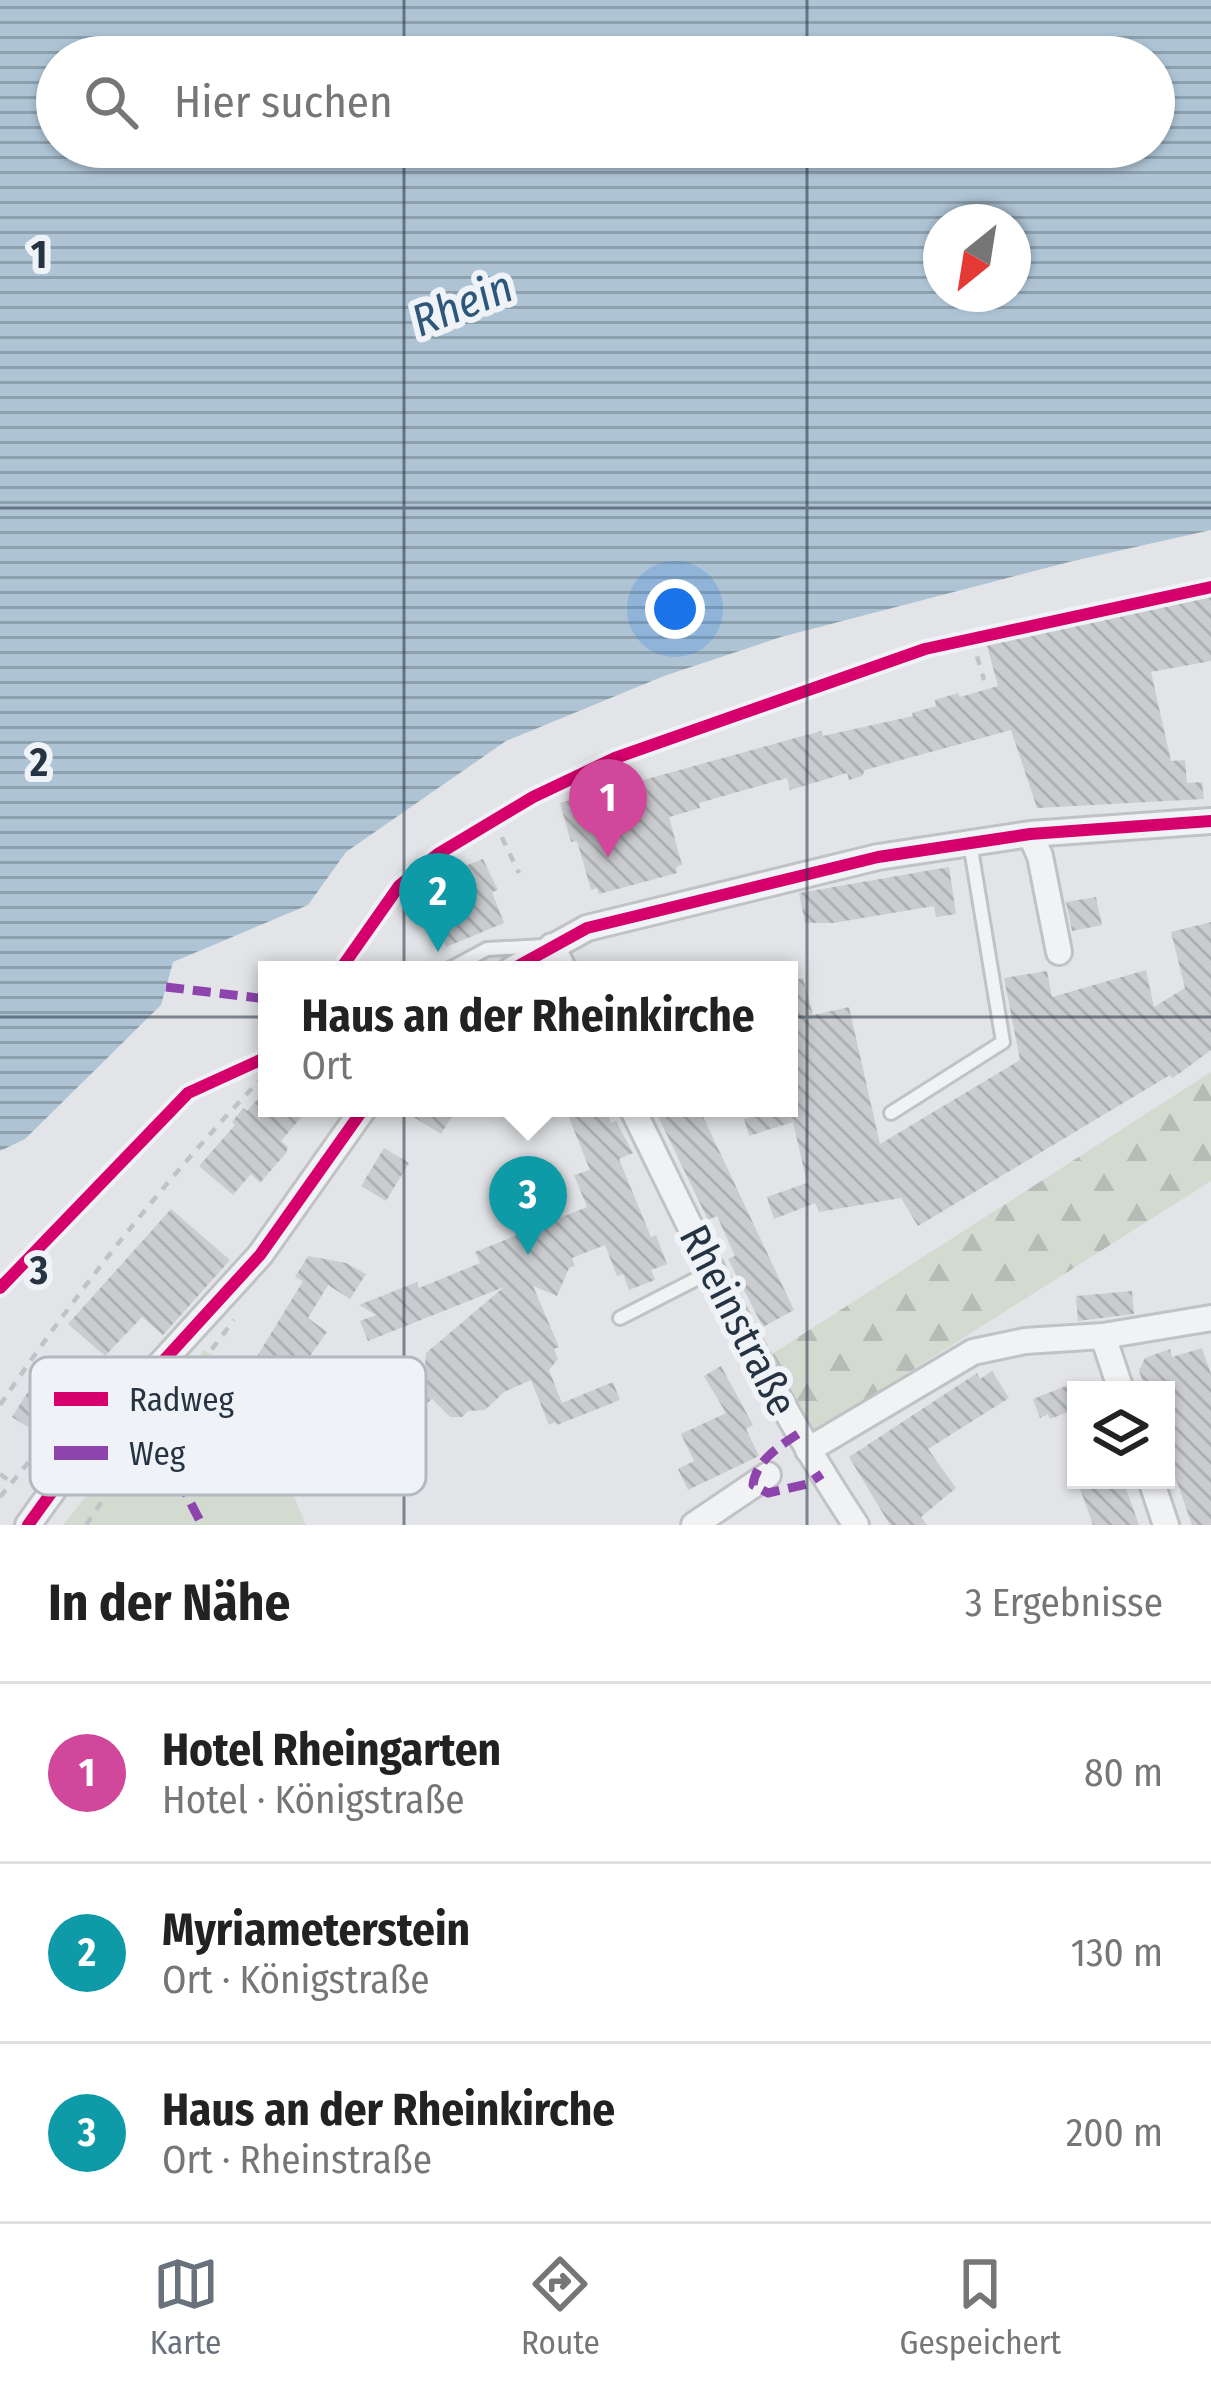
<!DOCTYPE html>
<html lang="de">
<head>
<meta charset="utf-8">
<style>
	:root { --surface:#fff; --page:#f2f2f2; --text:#222; --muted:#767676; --line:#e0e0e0; --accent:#68717c }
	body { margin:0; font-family:"Fira Sans Condensed",sans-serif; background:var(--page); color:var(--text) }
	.controls { position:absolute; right:36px; bottom:36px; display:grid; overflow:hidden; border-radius:0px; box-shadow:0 3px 9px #0004 }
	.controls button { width:108px; height:108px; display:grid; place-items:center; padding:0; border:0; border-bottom:3px solid var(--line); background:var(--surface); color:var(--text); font:60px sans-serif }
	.compass { position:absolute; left:923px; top:204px; width:108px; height:108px; border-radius:50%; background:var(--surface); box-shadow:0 3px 9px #0004; rotate:210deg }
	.you { position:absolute; left:675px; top:609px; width:42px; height:42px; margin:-30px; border:9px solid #fff; border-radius:50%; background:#1a73e8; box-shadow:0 0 0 18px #1a73e833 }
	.badge { display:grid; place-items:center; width:78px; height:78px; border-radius:50%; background:var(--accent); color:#fff; font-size:39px; font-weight:700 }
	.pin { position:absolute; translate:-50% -99px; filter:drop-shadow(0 3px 6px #0008) }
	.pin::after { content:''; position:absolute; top:63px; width:42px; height:36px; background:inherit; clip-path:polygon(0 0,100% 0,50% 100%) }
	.popup { position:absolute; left:258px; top:961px; width:540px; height:156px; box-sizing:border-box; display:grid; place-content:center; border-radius:0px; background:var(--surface); filter:drop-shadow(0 3px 9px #0005); font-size:39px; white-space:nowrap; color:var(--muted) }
	.popup b { font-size:45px; color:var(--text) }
	.popup::after { content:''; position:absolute; left:50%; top:100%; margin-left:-24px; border:24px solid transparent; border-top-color:var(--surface) }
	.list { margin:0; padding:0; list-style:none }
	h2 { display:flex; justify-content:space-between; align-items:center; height:156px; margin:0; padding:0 48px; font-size:51px }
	h2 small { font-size:39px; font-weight:400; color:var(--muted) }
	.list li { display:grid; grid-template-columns:78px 1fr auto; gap:36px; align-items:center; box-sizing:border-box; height:180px; padding:0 48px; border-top:3px solid var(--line) }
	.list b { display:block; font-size:45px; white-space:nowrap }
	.list p { margin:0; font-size:39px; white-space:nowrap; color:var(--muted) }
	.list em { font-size:39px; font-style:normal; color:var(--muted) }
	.icon { flex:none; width:66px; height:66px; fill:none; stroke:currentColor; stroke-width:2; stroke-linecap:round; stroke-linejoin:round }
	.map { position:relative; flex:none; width:1211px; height:1525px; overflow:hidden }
	.search { position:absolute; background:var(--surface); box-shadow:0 3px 9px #0004; left:36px; right:36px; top:36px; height:132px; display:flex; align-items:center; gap:30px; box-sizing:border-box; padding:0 42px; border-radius:66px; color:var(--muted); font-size:45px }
	.sheet { height:696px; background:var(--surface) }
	nav { display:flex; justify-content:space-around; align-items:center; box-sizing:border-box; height:168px; border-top:3px solid var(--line); background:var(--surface); font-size:33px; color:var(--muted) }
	nav a { display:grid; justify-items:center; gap:6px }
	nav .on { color:var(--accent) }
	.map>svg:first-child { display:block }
	.green { fill:#d3dbd1 }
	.forest { fill:url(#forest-firs) }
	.water { fill:url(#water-rules); fill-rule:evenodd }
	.building { fill:url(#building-back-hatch) }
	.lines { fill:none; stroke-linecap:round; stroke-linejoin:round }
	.service-casing { stroke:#c0c2c5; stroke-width:18 }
	.minor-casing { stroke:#c0c2c5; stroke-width:30 }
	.path { stroke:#bfc3c6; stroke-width:4.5; stroke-dasharray:9 9; stroke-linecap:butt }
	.service { stroke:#f1f2f4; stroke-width:12 }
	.minor { stroke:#f1f2f4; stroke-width:24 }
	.quiet { stroke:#8e44ad; stroke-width:9; stroke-dasharray:18 9; stroke-linecap:butt }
	.cycleway-casing { stroke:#eff3f7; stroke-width:20 }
	.cycleway { stroke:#d6006c; stroke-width:12 }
	.grid { fill:none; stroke:#263342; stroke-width:3; stroke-opacity:0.55 }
	.labels { text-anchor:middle; stroke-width:12; stroke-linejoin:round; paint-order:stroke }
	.street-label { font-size:42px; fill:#263342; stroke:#eff3f7 }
	.water-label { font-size:45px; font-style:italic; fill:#2d577a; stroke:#eff3f7 }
	.key { fill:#eff3f7; stroke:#b3b9c1; stroke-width:3 }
	.key-label { font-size:33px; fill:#263342 }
	.grid-label { font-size:39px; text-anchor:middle; font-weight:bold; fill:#263342; stroke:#eff3f7; stroke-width:12; stroke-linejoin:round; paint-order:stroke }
</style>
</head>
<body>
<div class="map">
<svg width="1211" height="1525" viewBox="0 0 1211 1525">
	<defs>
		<pattern id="forest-firs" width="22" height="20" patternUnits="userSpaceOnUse" patternTransform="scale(3)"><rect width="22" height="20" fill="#d3dbd1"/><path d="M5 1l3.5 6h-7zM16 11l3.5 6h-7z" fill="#b5bcb5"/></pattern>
		<pattern id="water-rules" width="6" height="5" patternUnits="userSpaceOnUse" patternTransform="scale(3)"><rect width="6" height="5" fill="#aec4d5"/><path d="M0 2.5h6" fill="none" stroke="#8da0ae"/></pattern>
		<pattern id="building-back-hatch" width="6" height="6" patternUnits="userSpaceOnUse" patternTransform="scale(3)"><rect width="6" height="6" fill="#cacccf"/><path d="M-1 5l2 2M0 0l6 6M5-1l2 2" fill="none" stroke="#adb0b3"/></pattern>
	</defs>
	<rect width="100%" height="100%" fill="#e2e4e7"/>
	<path class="green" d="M204,1350l12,7 47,65 43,103h-243z"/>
	<path class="forest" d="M1211,1072v109l-396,251 -43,-78z"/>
	<path class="water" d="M0,0h1211v530l-142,32 -288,75 -117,39 -158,65 -160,111 -38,53 -135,57 -12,43 -136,134 -25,12zM57,57h1097v90h-1097zM941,222h72v72h-72z"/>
	<path class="building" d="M1211,594v67l-60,11 20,89 14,-1 2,23 15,-1 2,17 -167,9 -26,-78 -146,40 -3,6 -13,4 -2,-7 -57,17 -3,-12 -88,25 1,5 -31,9 13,48 -6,2 1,6 -78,21 -2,-6 -6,2 -14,-49 -6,1 -11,-39 261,-72 2,5 90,-20 -1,-3 24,-7 -1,-6 23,-7 2,4 38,-11 -12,-44z
		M483,859l15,31 -6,2 12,31 -58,24 -22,-65z
		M949,867l7,47 -20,3 -2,-11 -101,17h-28l-6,-30z
		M1096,897l6,28 -30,6 -6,-29z
		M1211,922v128l-31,23 -8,5 -2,-3 -252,151 -17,-28 -82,14 -4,-9 -41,16 -7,-22 40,-14 -14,-61 -44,14 -5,-17 45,-11v-126l14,-4 10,37 36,-8 31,137 140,-84 -16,-82 43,-7 5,26 94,-27 8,37 31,-19 -14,-56z
		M267,1089v19h42l-28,33 7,6 -2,6 -26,30 -9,-9 -18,21 -34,-29 36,-41 -3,-3 11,-14 4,3z
		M399,1108h58l-16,26z
		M565,1108h41l5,15 5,-2 17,32 -14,6 32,78 5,-2 11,29 -16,6 4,10 -26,10 -6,-16 -6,2 -12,-31 -33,13 3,8 -6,2 -12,28 -24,-10 26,61 -5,2 4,10 -9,11 13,33 51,-21 7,18 -63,25 -2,-3 -6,3 -18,-45 -27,12 -19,18 -17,1 -6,6h-12l-18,-18 -10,9 4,-55 78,-66 -136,54 -8,-20 16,-6 -17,-10 58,-23 2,6 61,-25 -5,-11 112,-45 -13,-32 16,-5z
		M654,1108h45l95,202 -31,17 -35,-68 7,-3 -18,-40 -9,4z
		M384,1148l25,15 -23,38 -25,-15z
		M171,1209l59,51 -67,75 -21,-18 -37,39 -37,-32z
		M308,1256l38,7 20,11 -16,25 -22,-14 -20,33 19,14 -38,54 -5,-3 -4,8 -32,-20 55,-90 -8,-4z
		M1132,1291l2,23 -56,7 -2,-25z
		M1202,1348l9,26v151h-19l-26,-74v-61h-21l-6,-20 6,-12 25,-9 2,8z
		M721,1366l32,59 -7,4 13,27 -71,34 -10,-21 16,-8 -13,-27 45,-21 -22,-37z
		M992,1371l17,27 -81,51 28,39 -35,29 6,8h-37l-41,-68 128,-84 3,6z
		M39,1374l31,19 -28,43 -30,-19z
		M1076,1382v27l-26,10 -2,-5 -8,4 -7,-19z
		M1077,1480h46l16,45h-46z"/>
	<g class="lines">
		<g class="service-casing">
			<path id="service" d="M448,970l39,-21 58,-3
				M891,1113l112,-71 -33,-199
				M0,1288l188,-195 79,-36
				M620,1318l92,-47"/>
		</g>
		<g class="minor-casing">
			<path id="minor" d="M1030,834l10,22 19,96
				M552,946l12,24
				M511,970l76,-42 291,-71 152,-23 181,-13
				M632,1108c70,142 136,285 224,417
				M1103,1336l18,54
				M808,1450l165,-98 52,-11 78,-5 108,-18
				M1151,1480l15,45
				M28,1525l54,-75 178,-195 104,-147
				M694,1525l74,-50"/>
		</g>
		<path class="path" d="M972,639l12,41
			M494,821l25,52
			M0,1405c78,-115 163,-223 259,-324
			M0,1474l11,8
			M0,1497l55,-67
			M86,1525l59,-88 89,-117"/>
		<use href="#service" class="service"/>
		<use href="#minor" class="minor"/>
		<path class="quiet" d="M166,987l101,12
			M55,1430l27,20
			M798,1434c-20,13 -42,27 -45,51l15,8 39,-9 15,-10
			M145,1437l40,55 17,33"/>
		<g class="cycleway-casing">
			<path id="cycleway" d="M340,970l59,-84 39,-32 95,-57 82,-39 310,-109 286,-62
				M511,970l76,-42 291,-71 152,-23 181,-13
				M0,1288l188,-195 79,-36
				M28,1525l54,-75 178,-195 104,-147"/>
		</g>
		<use href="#cycleway" class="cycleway"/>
	</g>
	<path class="grid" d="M404,0v57M807,0v57M404,147v1378M807,147v1378M0,508h1211M0,1017h1211"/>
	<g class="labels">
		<g class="street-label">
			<text transform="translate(739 1320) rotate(63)" y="15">Rheinstraße</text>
		</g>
		<g class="water-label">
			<text transform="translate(462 303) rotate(-22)" y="16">Rhein</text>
		</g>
	</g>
	<rect x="30" y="1357" width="396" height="138" rx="18" class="key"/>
	<rect x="54" y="1392" width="54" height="14" fill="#d6006c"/>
	<rect x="54" y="1446" width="54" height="14" fill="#8e44ad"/>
	<g class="key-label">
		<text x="129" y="1411">Radweg</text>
		<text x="129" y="1465">Weg</text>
	</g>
	<g class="grid-label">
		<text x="39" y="268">1</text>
		<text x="39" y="776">2</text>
		<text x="39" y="1284">3</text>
	</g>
</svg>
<div class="controls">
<button><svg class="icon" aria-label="layers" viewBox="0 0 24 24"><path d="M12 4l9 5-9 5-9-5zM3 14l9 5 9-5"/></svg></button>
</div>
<svg class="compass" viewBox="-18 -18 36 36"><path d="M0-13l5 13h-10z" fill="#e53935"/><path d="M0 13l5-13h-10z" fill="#767676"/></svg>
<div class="you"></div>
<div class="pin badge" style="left:608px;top:858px;background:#d1479c">1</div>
<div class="pin badge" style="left:438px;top:952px;background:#0f9aa8">2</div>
<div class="pin badge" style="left:528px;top:1255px;background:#0f9aa8">3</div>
<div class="popup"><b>Haus an der Rheinkirche</b>Ort</div>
<div class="search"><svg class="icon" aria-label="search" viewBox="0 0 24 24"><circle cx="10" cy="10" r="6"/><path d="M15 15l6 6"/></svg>Hier suchen</div>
</div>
<section class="sheet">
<h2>In der Nähe<small>3 Ergebnisse</small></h2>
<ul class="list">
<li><span class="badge" style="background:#d1479c">1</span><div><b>Hotel Rheingarten</b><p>Hotel · Königstraße</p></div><em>80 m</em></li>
<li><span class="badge" style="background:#0f9aa8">2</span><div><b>Myriameterstein</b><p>Ort · Königstraße</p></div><em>130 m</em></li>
<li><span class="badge" style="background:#0f9aa8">3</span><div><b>Haus an der Rheinkirche</b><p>Ort · Rheinstraße</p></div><em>200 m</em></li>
</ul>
</section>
<nav>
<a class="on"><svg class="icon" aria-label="map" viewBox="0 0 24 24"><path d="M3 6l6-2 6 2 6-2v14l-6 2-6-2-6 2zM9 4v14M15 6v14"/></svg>Karte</a>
<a><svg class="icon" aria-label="directions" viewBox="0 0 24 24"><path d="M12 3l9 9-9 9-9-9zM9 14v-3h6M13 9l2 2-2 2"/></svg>Route</a>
<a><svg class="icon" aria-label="saved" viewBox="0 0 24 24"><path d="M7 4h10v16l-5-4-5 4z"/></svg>Gespeichert</a>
</nav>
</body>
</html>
